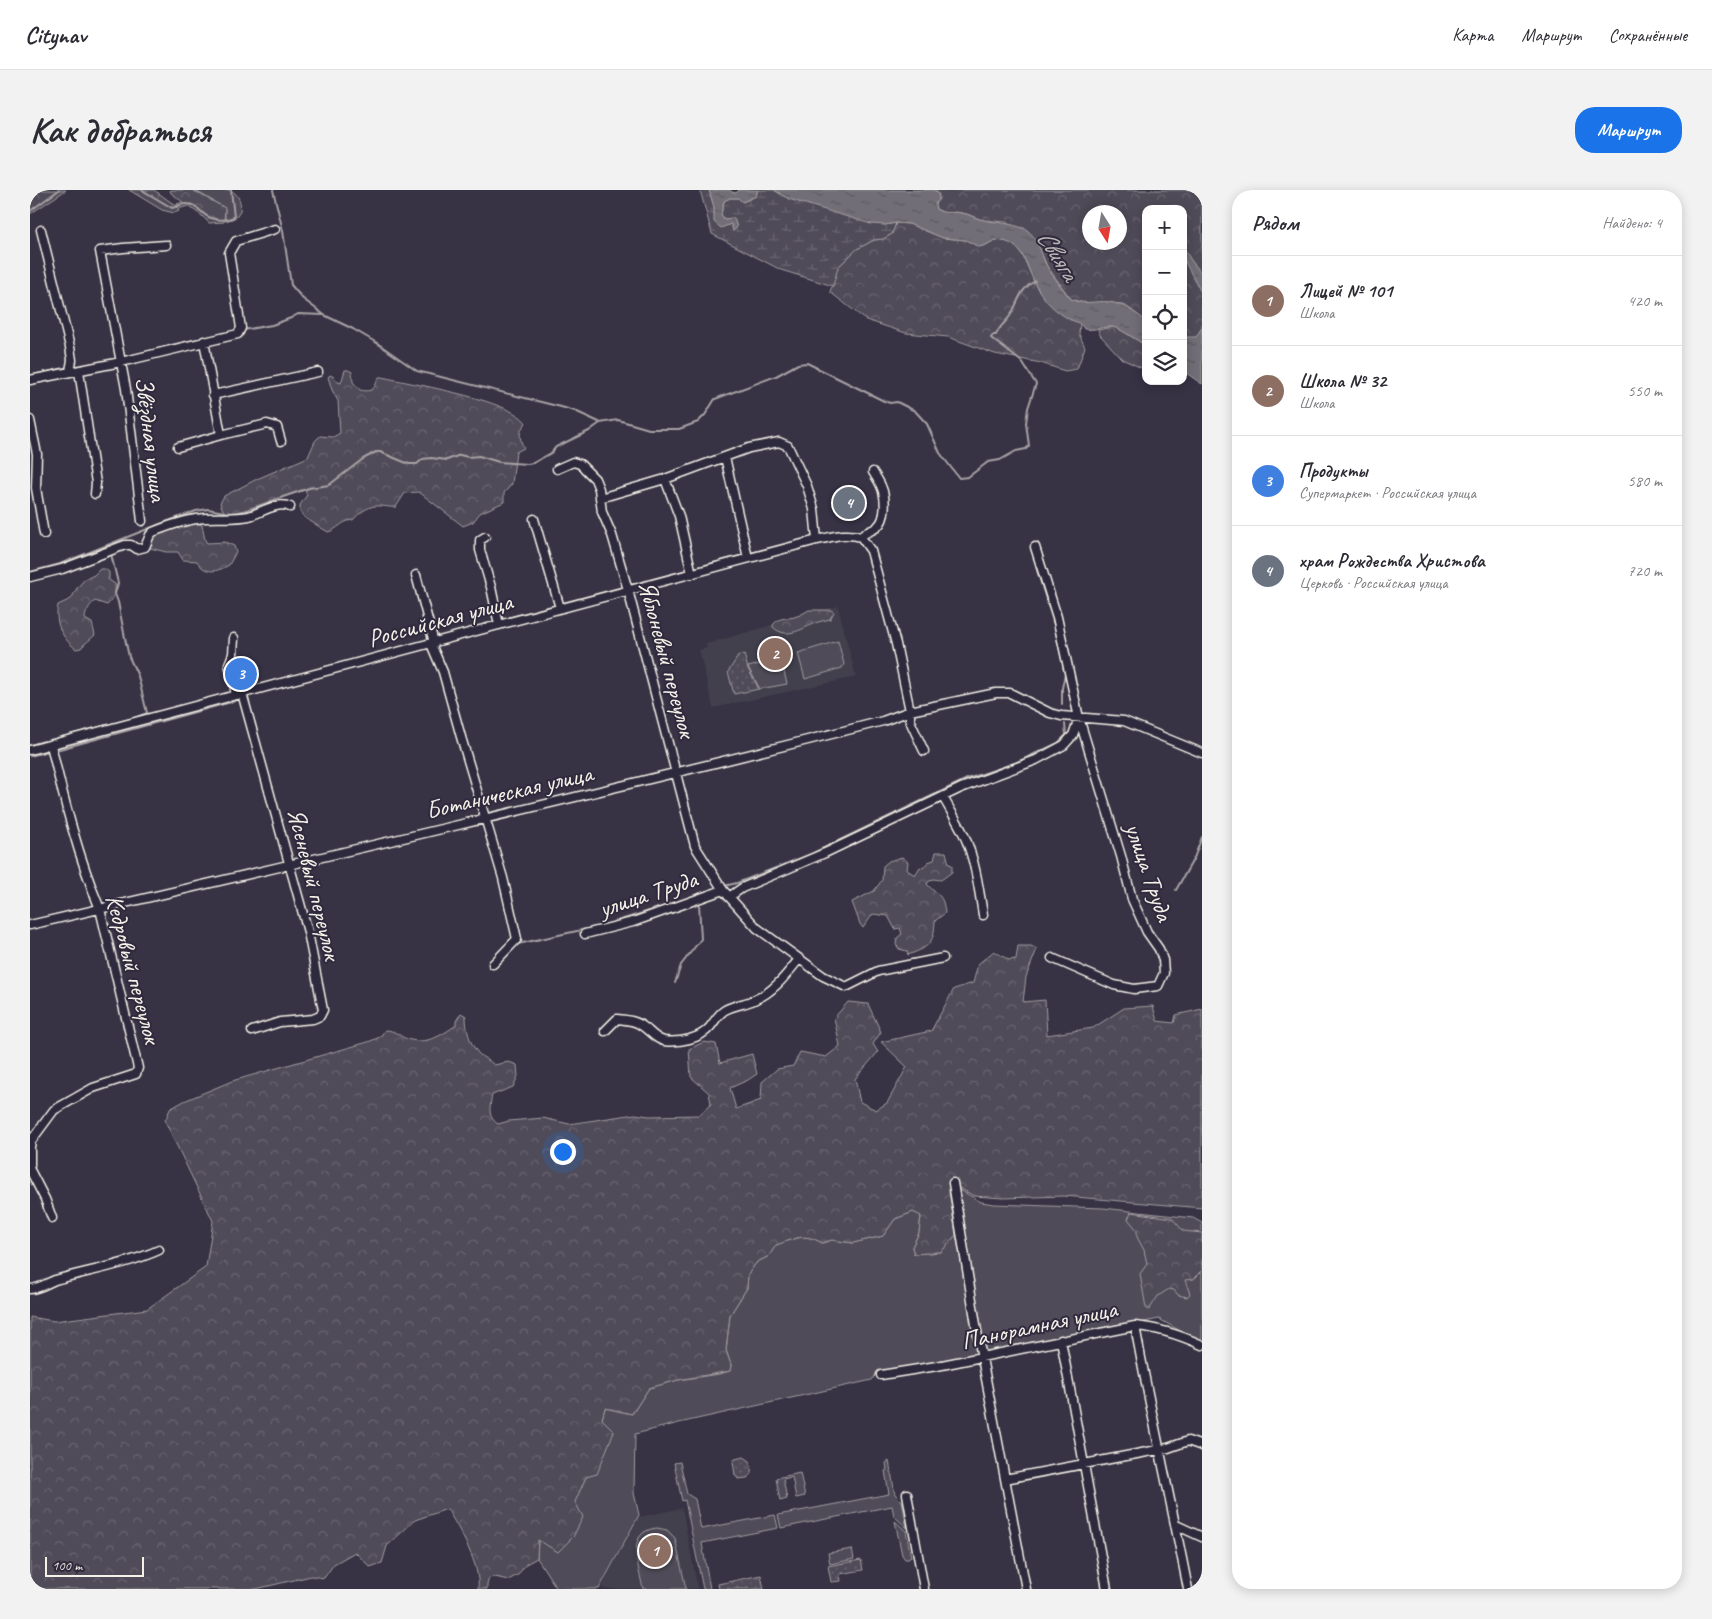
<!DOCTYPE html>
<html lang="ru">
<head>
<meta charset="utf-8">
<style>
  body { margin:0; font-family:Caveat,sans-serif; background:#f2f2f3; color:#2b2b33 }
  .controls { position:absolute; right:15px; top:15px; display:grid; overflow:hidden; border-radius:10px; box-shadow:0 2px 12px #0003 }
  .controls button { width:45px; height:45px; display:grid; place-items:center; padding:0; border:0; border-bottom:1px solid #e1e1e2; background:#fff; color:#2b2b33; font:25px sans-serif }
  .compass { position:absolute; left:1052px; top:15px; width:45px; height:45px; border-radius:50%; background:#fff; box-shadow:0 2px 12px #0003; rotate:169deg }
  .scale { position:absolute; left:15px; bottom:12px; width:99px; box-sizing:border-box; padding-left:5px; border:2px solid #f4f1e8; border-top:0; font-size:14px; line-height:18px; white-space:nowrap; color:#f4f1e8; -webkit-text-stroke:4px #2f2a3d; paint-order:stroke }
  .you { position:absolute; left:532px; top:961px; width:18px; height:18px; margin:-12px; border:4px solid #fff; border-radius:50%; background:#1a73e8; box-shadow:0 0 0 8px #1a73e833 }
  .badge { display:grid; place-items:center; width:32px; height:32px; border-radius:50%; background:#1a73e8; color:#fff; font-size:16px; font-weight:700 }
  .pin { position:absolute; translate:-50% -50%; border:2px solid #fff; box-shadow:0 1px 5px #0006 }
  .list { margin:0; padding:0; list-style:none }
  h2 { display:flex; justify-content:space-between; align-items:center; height:65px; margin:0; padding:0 20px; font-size:21px }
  h2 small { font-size:16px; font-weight:400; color:#7c7c81 }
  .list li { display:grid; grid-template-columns:32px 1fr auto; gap:15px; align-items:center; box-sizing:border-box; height:90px; padding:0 20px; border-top:1px solid #e1e1e2 }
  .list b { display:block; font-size:19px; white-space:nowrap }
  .list p { margin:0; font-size:16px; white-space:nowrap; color:#7c7c81 }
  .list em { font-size:16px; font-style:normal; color:#7c7c81 }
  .icon { flex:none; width:28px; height:28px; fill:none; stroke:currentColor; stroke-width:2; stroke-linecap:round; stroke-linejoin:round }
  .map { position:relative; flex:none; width:1172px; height:1399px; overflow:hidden; border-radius:20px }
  header { display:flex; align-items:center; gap:30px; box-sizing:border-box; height:70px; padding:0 25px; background:#fff; border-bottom:1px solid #e1e1e2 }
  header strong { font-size:24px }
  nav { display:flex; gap:28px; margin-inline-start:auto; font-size:18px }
  .intro { display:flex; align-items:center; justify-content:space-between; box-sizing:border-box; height:120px; padding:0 30px }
  h1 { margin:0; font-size:35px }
  .button { padding:12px 22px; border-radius:20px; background:#1a73e8; color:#fff; font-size:18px; font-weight:700 }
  main { display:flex; gap:30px; padding:0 30px }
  aside { flex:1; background:#fff; border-radius:20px; box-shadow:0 2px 12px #0003 }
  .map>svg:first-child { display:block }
  .built { fill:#433f4e }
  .green { fill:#504b59; stroke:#a29ea0 }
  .forest { fill:url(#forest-crowns); stroke:#a29ea0; fill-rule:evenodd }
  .wetland { fill:url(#wetland-marsh); stroke:#a29ea0 }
  .park { fill:url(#park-dots); stroke:#a29ea0 }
  .water { fill:url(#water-ripples); stroke:#a6a2a4 }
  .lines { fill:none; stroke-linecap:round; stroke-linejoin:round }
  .stream { stroke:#a6a2a4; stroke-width:2 }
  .street-casing { stroke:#f4f1e8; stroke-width:11 }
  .street { stroke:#2f2a3d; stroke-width:8 }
  .labels { text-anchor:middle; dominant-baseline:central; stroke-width:4; stroke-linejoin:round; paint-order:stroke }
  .street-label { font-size:25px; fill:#f4f1e8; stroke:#2f2a3d }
  .water-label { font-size:26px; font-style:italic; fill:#bab6b5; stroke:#2f2a3d }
</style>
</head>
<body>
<header>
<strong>Citynav</strong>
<nav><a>Карта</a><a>Маршрут</a><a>Сохранённые</a></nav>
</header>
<div class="intro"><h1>Как добраться</h1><a class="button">Маршрут</a></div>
<main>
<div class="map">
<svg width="1172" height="1399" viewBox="0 0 1172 1399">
  <defs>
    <pattern id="forest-crowns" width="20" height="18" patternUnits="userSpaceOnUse" patternTransform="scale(1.25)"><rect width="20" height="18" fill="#504b59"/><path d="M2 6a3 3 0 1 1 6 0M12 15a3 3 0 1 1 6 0" fill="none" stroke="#6a6571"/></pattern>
    <pattern id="wetland-marsh" width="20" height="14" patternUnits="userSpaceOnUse" patternTransform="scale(1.25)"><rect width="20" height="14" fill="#504b59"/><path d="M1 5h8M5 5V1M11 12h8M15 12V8" fill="none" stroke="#6a6571"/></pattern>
    <pattern id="park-dots" width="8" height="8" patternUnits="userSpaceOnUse" patternTransform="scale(1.25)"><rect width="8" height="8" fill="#504b59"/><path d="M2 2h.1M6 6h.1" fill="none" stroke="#6a6571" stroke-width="1.8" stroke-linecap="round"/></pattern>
    <pattern id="water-ripples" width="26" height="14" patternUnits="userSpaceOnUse" patternTransform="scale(1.25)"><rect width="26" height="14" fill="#726e77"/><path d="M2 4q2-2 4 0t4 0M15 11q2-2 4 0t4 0" fill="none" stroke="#5b595c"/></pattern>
  </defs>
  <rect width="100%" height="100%" fill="#373244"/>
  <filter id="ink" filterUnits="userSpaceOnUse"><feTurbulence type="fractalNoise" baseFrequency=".02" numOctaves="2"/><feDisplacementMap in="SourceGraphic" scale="10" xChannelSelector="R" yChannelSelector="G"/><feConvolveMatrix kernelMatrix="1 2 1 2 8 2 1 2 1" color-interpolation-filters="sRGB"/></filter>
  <g filter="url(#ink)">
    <path class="built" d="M808,416l18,71 -143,31 -14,-58 8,-2 -1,-4z
      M652,1318l16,81h-95l-1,-4 37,-68z"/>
    <path class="green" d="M164,0h36c10,4 14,18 7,26 -3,3 -8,4 -12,5v-13z
      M808,451l6,23 -2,4 -37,11 -7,-26z
      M751,469l6,25 -27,5 -12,-22z
      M923,996l28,16 13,2 109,4 90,10 9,5v120l-43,-24 -176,35z
      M883,1022l8,3 -2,18 -7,14 2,7 27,-2 15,-17 23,120 -42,9 -52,6 -8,3 -5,7 -193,43 -44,11 -1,59 5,22 -40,74h-42l-20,-31 1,-18 36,-38 12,-25 19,-69 27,6 17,-26 29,-8 41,-6 11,-3 1,-6 -5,-15 4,-35 17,-27 1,-14 9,-12 12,-6 7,-11c18,-6 28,-13 46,-2l10,-3 21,3 30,-7 12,-17z
      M859,1271l6,33 7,7 5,27 -13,-12 -2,-10 -111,22 -3,-13 111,-21 -4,-23 2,-1 -1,-7z
      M650,1272l7,32 8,5 6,30 74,-14 3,13 -76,15 8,46h-7l-18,-89 -3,1 -8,-38z
      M770,1283l5,23 -9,2 -4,-21 -9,2 4,20 -7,2 -4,-23z
      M865,1331l11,10 5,26h-2v2h-4l-3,-4z
      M627,1338l10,2 8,8 11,51h-43c-4,-22 -19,-58 14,-61z
      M822,1359l2,10 -24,5 -2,-11z"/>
    <path class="forest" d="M2,0h34l-36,24v-23z
      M99,0h25l21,15 2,3v-4l6,-2 -12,-9 -1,-3h22l33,18 -1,14 -15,1 -8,-8 -13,-9 -10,3 1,2 -5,2 -12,-3z
      M904,0h268v148h-19v-129h-37v112l-20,-15 -18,-4 -24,1 -13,-4 -24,-33 -9,-21 -32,-23 -24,-2 -15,-6 -11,-2 -9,2 -11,-5 -1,-5 3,-11zM1060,22h30v30h-30z
      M866,33l13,1 34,14 23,2 13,7 7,-2 9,-5 16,2 10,10 17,38 31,29 11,4 -1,11 6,13 -8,22 -12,2 -24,-8 -46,-9 -47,-17 -42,-4 -40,-13 -36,-28 8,-25 19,-18 17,-9 9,-1 9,-5z
      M1083,137l8,3 25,16v24l-24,-11 -22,-24 -2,-5z
      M315,180h3l4,2 1,10 7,8c15,3 14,-3 19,-13h3c30,7 130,23 144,46 -8,8 -7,15 -2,25l-8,4 -4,32 -8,9v9l-24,11 -7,9 -10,4 -44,-34 -14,1 -9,14c-7,1 -14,-2 -21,-1 -8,1 -17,8 -22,14 -12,1 -14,9 -25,12l-23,-14 -5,-6v-7l7,-10 -2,-5 -67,22 -4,4 -9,-1 -5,-12 4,-7 33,-17 51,-22 7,-16 5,-5 13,1 7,-4 -2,-32 -6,-11 -4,-13 2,-2 4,2 4,5 3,1z
      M167,333l5,2 3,15 2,3 18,-1 9,4 2,6 -7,13c-12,7 -24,10 -32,-4l-14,-1 -5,-8h-12l-16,-4 -4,-7c10,-12 36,-16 51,-18z
      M70,379h5l4,3v8l6,4c1,8 -2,17 -8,21l-12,-4c-5,3 -10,12 -10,18l7,4 3,12c-5,5 -10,8 -14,13l-5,1c-14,-11 -22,-26 -18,-44l13,-6 6,-11 7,-8 10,-5z
      M779,420h22l3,2 -4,7c-4,1 -8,2 -12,3 -14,5 -31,19 -45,5v-2c7,-10 16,-5 24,-9 4,-1 8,-4 12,-6z
      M906,662h10l3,12 3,1v7l-11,8 -8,-1 -2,2h-2l-2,3c11,13 16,9 18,29l-10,8c-1,23 -6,26 -27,34l-1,-4 -8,-2 -3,-5 1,-6 5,-4 -2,-6 -5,1 -7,-13 -15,-2 -10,14 -3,-4 -8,-22 22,-11 8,-11 1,-14 6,-5 13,-4 6,5 -1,8 8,5 5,-8 3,1 5,-6 6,-2z
      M988,756h13l6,3 -11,28 -3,25 22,-2 2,35 46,-7 31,-20 29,-2 4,15 17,2 2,-8 26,-6v199l-138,-12 -61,2 -29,-2 -18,-10 -7,6 7,43 -15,17 -27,2 -2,-7 7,-14 2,-17 -8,-4 -18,7 -12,17 -30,7 -21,-3 -10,3c-18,-11 -28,-4 -46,2l-7,11 -12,6 -9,12 -1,14 -17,27 -4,35 5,15 -1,6 -52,9 -29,8 -17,26 -27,-6 -3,11 12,12 -17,43 -11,3 -11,25 8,15 -10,20 -15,15 -20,-12 -1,18 -11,6 -8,11 -10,5 -13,-3 -6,1 -2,7v4h-9c3,-24 -19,-60 -31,-80l-32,11 -28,26 -5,17 -12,4 -15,-15 -21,12 -10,14 -13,-2 -55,13h-226v-272l24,4 93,-12 59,-42 7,-46 -48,-100 5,-12 14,-8 48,-20 136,-39 12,-5 5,-7c10,0 14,6 22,9 19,6 34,-3 49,-14v-4l5,-8 5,3c0,13 3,26 12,37 4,5 12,7 16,12l15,-3 8,3 1,11 -5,11 -21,8c-2,12 -5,22 6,29l11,-3 34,-3 26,6 66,-10 14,2 50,-1 12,-11 -2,-11 -18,-16 -2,-28 15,-7 12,2 4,19 32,-9 5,20 -9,6 -18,8 6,21 25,-9 1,-18 15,-13 16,-3 7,-14 26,5 14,-11 -6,-28 14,-16 20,2 13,28 -8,12 5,8 -23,27 5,23 16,8 11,-7 20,-36 -26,-25 50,-11 23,-42 19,-6 5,-19 16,-13 15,9 7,-1z
      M1101,1022l41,6 11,13 19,2v38l-8,8 -9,1 5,14 -3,3 -9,-2 -4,-5 -5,-1 -11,7 -9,14 -3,-2 -6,-34 7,-10 -3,-14 -7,-13v-7l-9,-11z"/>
    <path class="wetland" d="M670,0h9l5,17v7l12,11 5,-1 2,-6 -9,1 -3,-5 3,-13 6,-3h9l4,4 13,-6 2,-6h16l15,9 96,26 11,-2 -4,11 -9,5 -9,1 -17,9 -19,18 -5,19 -52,-16 -69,-36z"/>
    <path class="park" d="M714,464l4,15 11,20 -25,5 -6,-22 11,-17z
      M714,1267l6,4 2,13 -5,4 -9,1 -3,-4 -2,-13 2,-3z
      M831,1370l2,10 -23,4 1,7 -10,1 -3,-16z
      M731,1385l3,14h-45l-1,-5z"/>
    <path class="water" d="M679,0h21l2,2 4,1 3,-3h19l-2,6 -14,6 -4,-4h-8l-6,3 -3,13 3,5 10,-1 3,9 -4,4 -2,-7 -10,4 -7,-6v-15z
      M744,0h160l4,3 1,6 -4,5 1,5c9,6 16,2 26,4 7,1 14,6 22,7 14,3 27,3 41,9 12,6 16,24 21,36 3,5 21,31 25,34 12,7 26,1 38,3 15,2 25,10 37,19v25c-5,-4 -27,-18 -33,-19 -9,-1 -19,4 -29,2 -4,-7 -8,-7 -15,-10 -13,-7 -24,-18 -31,-30 -13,-22 -12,-48 -43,-49l-9,5 -7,2 -13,-7 -23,-2 -34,-14 -13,-1 -11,2 -14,-1 -82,-25z
      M1153,57l8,13 11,14v20l-19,-36z
      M1172,137v57l-19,-13v-34h13z"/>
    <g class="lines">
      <path class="stream" d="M112,0l30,18c5,-1 10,-5 15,-4 8,0 12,6 17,10 8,7 22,7 30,3l-3,-27
        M243,0l10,41 8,54 12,14 20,15
        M0,21l29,-21
        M213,140l29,-5 19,-7 7,-4 26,1 29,14 24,14 40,28 144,36 14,4 24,11
        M174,148l27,-6
        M137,156l30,-7
        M94,167l37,-9
        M66,173l20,-4
        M46,177l13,-2
        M3,185l31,-7
        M1006,377l19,61 8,36 2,10 -3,14v16
        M0,382l30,-8 100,-40 36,-13 12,-2 22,4 16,-2 31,-12 32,-11 20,-3 34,-26 13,-7h4l29,12h8l6,-5 8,-1 16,2 13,-5 8,2 11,-1 20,6 28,2 6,-1 18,-10 5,-6 33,-16 11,-8 18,-3 31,9h30l19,-7 7,-7 10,-16 61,-23 22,-12 9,-1 77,38 6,2 7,-1 18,9 12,13 13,29 19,25 9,-1 20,-15 12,-2 16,-9 10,-2 3,-3 -3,-23 2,-15 8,-24 -14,-22 -31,-24 2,-3h3c3,-8 9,-12 14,-19 10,-16 8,-25 25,-35
        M25,549l79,-21 13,-5 -9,-37 -9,-19 -3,-14 -8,-41 -3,-8 3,-11 -7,-29
        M0,555l14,-4
        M26,560l179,-49
        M0,566l19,-5
        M694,696l13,-3 74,-29 156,-75 48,-16 43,-20 8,-8 -1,-11
        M1146,700l18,-32 8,-21
        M673,703l14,-5
        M482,759l6,-5 86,-19 81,-25
        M645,793l6,-18 20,-26 -2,-36"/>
      <g class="street-casing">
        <path id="street" d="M11,40l29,117 2,13 -2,11
          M174,151l17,94 46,-11 10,3 4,14
          M49,181l17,112 -1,11
          M0,190l91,-18 117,-28 3,-6 -12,-75 7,-12 39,-12
          M183,205l105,-23
          M0,230l7,34 -1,34 8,46
          M148,257l43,-12
          M695,267l23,101
          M527,279l16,-7 7,2 15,15 4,10 3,23 10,23 16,55 67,256 28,44 34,38 66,48 23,11 32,-16 65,-13
          M635,289l14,37 13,58
          M570,308l65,-19 84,-31 30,-6 9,4 19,40 7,23 3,31
          M504,329l26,89
          M112,331l-16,-132 -26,-138 23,-3 43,-3
          M455,347l-5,3v10l11,37 8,38
          M831,347l10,14 25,93 14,67v10l14,30
          M831,347c4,-6 10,-5 16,-10 10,-8 9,-30 4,-41 -2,-5 -5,-9 -8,-14
          M1005,357l22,70 22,101 42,138 11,43 15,33 12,17 4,11 1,13 -6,13 -24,3 -20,-4 -62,-27
          M386,385l18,68
          M0,387l32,-8 63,-24h6l6,4 8,-2 5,-12 3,-3c17,-7 34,-13 53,-14 14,-1 28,1 43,-2 12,-3 28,-15 41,-9
          M204,448l-1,16 -4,10 7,30
          M401,454l12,28 18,65 42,141 14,61 -24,25
          M212,503l66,239 15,78 -3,6 -7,3 -33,3 -28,9
          M0,560l787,-210c15,-3 29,-8 44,-3
          M913,607c7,13 15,25 21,38 11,24 15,54 19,80
          M699,707l13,-9 83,-35 136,-65 75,-28 28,-15 9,-10 6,-17
          M0,735c285,-66 570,-132 853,-204l27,-10 86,-18h14l40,20 11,3 63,5 78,32
          M555,744l48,-12 90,-32
          M575,841l12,-12c7,1 16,1 22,5 9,4 15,15 25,17 15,2 36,-2 46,-14 5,-6 8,-13 15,-17 9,-5 20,-6 29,-10 19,-7 33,-26 45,-41
          M0,957l1,-6 23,-31 39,-22 43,-14 2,-6 -38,-159c-22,-53 -36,-109 -49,-164
          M0,961v14
          M0,980l15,29 7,19
          M923,993l25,154 48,252
          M0,1099c9,0 17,-6 25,-9 36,-10 70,-15 104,-30
          M1105,1136c16,88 36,175 53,263
          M1031,1150l46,249
          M851,1185l56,-9 198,-40c24,2 45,9 67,19
          M975,1289l163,-31 20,-7 14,5
          M877,1304l17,95
          M1146,1335l26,12"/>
      </g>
      <use href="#street" class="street"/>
    </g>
  </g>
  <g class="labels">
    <g class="street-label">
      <text transform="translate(121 249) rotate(83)">Звёздная улица</text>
      <text transform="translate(410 430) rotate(-15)">Российская улица</text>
      <text transform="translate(637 469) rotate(75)">Яблоневый переулок</text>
      <text transform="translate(479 602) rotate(-13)">Ботаническая улица</text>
      <text transform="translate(1119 682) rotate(71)">улица Труда</text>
      <text transform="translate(284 694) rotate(76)">Ясеневый переулок</text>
      <text transform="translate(618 704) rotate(-18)">улица Труда</text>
      <text transform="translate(103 779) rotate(75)">Кедровый переулок</text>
      <text transform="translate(1009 1135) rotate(-12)">Панорамная улица</text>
    </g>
    <g class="water-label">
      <text transform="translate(1028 65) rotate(58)">Свияга</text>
    </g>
  </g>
</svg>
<div class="controls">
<button>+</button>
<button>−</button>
<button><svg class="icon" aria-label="locate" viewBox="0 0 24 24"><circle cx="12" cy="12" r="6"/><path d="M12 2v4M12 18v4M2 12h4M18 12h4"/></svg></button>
<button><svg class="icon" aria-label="layers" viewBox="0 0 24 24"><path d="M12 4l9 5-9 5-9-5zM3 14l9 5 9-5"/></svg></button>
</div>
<svg class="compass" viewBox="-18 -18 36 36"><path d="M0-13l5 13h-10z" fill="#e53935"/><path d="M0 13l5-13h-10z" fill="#7c7c81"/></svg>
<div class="scale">100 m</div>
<div class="you"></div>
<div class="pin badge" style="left:625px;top:1361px;background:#8d6e63">1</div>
<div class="pin badge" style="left:745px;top:464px;background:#8d6e63">2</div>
<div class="pin badge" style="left:211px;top:484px;background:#3f7fe0">3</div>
<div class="pin badge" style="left:819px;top:313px;background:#6b7280">4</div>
</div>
<aside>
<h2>Рядом<small>Найдено: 4</small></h2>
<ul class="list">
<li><span class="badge" style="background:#8d6e63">1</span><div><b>Лицей № 101</b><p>Школа</p></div><em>420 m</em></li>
<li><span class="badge" style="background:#8d6e63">2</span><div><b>Школа № 32</b><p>Школа</p></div><em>550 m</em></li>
<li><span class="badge" style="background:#3f7fe0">3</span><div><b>Продукты</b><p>Супермаркет · Российская улица</p></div><em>580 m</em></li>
<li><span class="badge" style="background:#6b7280">4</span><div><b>храм Рождества Христова</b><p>Церковь · Российская улица</p></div><em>720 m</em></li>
</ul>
</aside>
</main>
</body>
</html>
